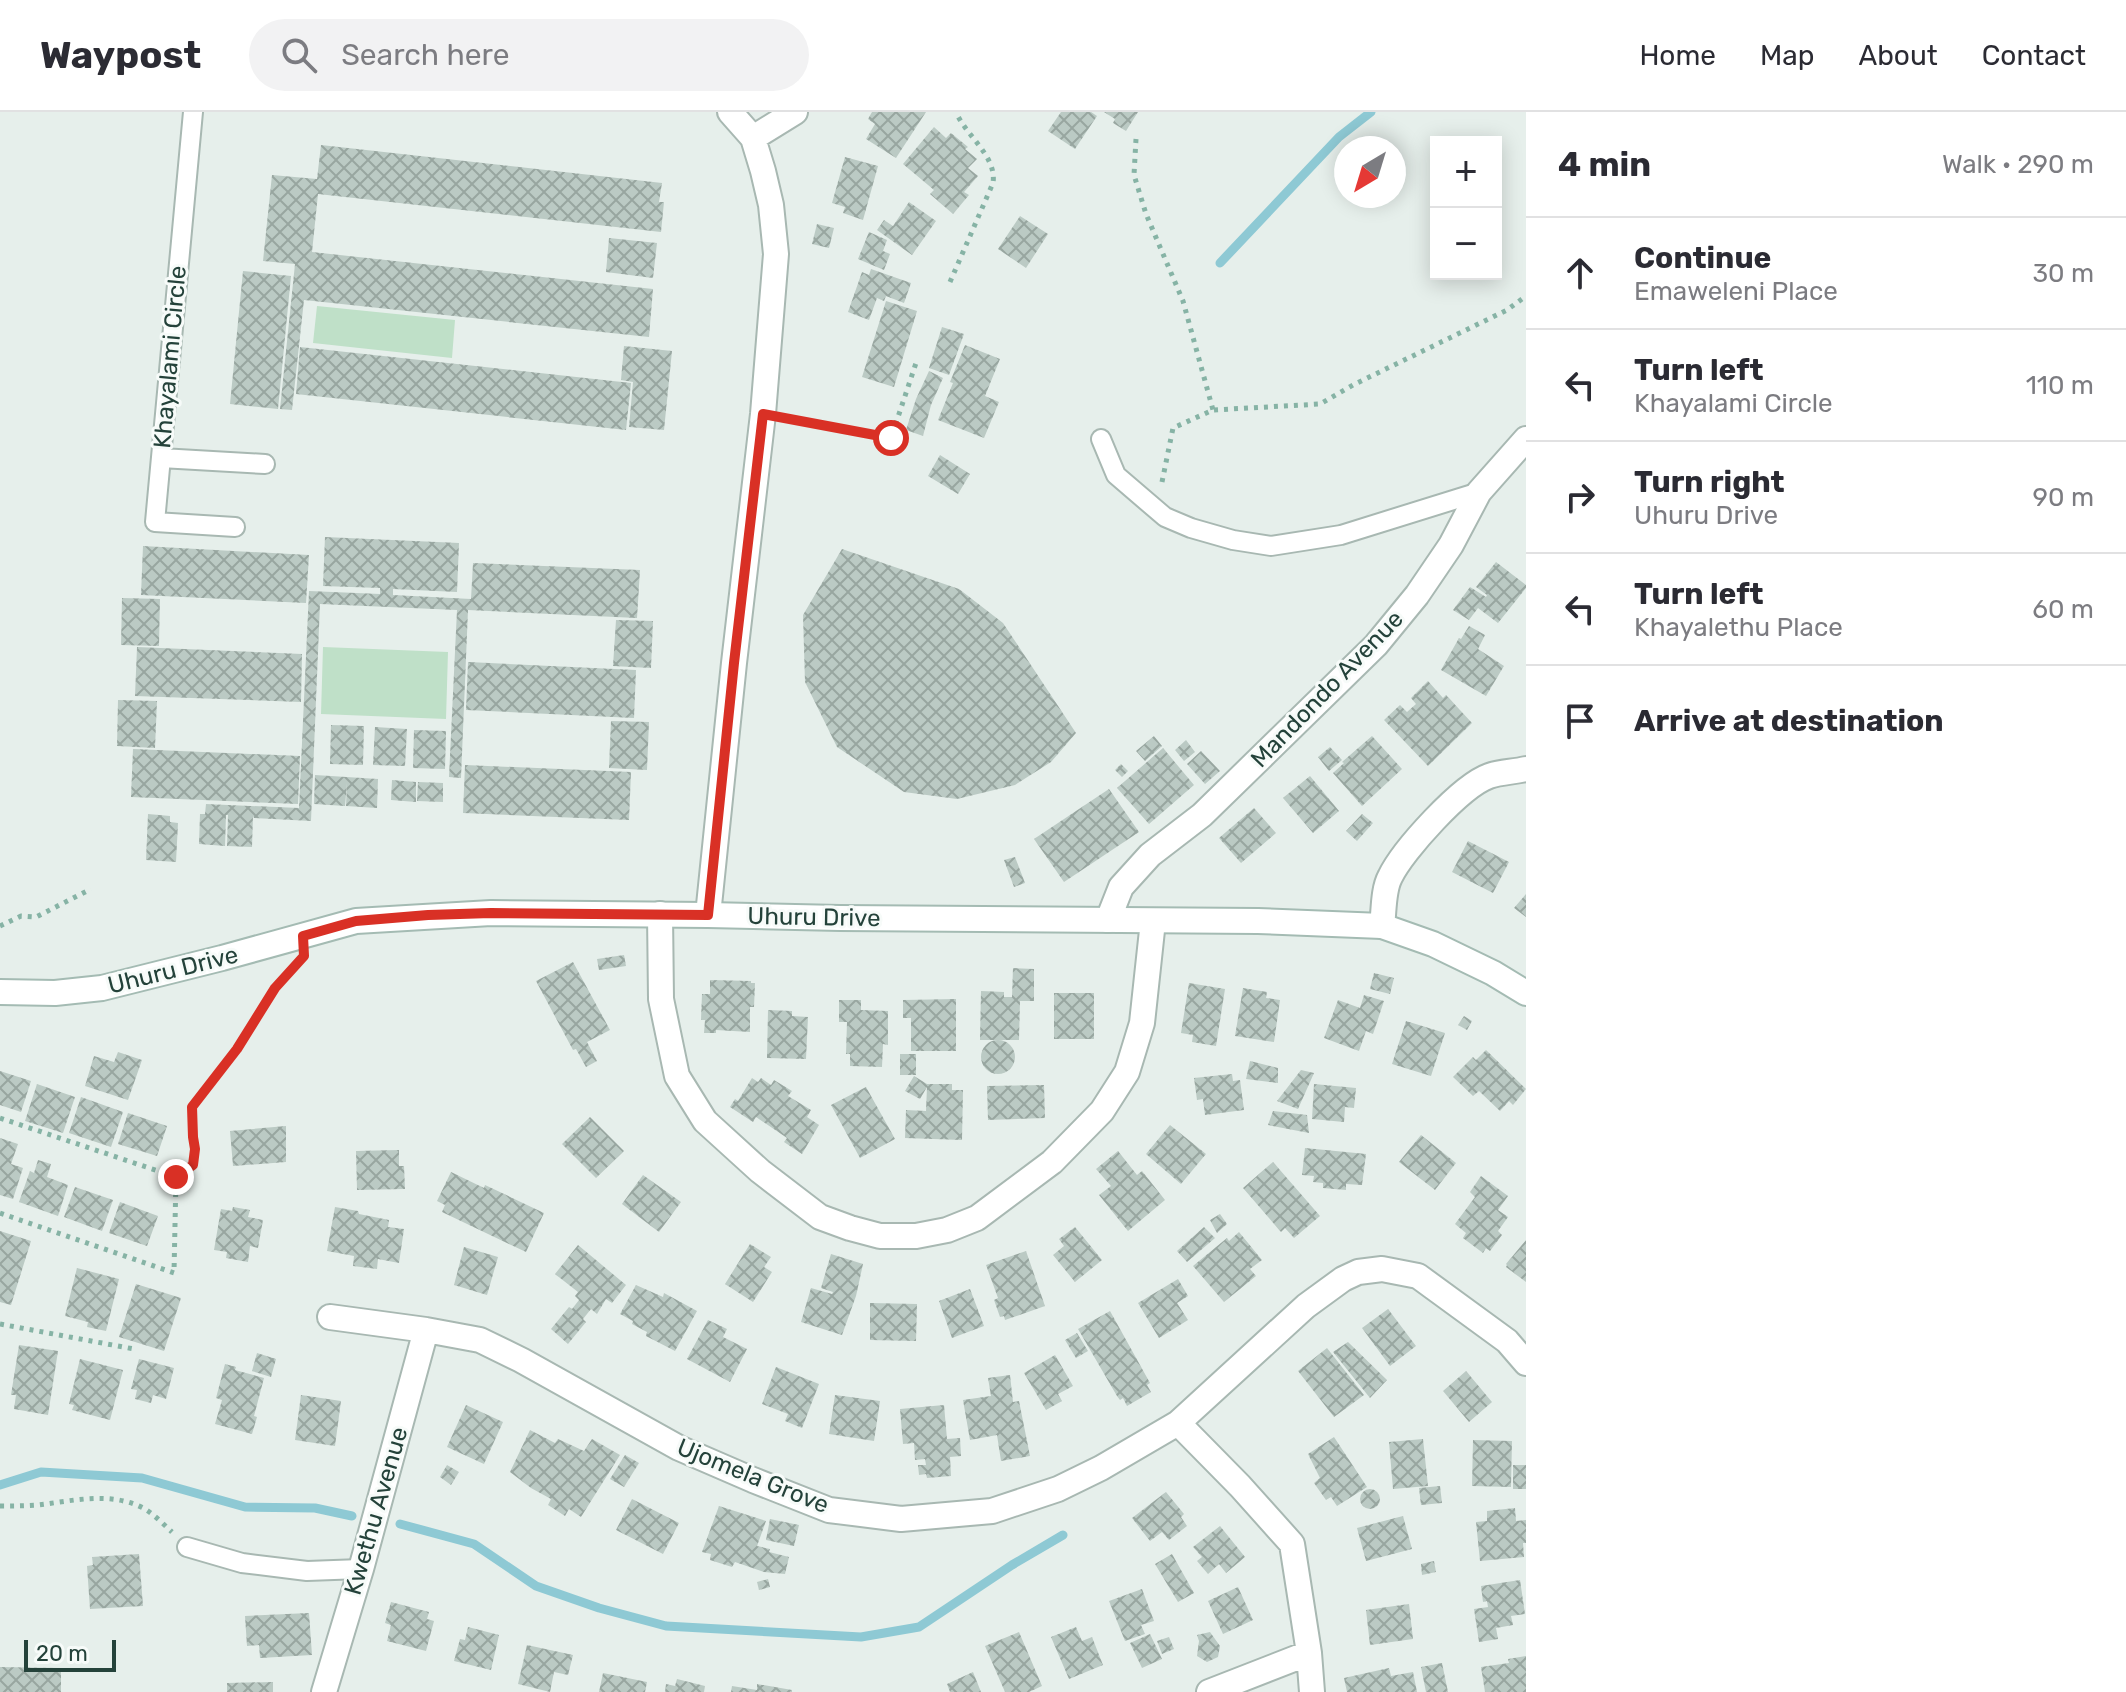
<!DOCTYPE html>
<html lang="en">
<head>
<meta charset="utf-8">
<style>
  body { margin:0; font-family:Rubik,sans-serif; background:#f2f2f3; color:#2b2b33 }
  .controls { position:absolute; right:24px; top:24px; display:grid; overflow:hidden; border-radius:0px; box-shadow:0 4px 20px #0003 }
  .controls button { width:72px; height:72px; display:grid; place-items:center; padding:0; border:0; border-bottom:2px solid #e1e1e2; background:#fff; color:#2b2b33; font:40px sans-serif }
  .compass { position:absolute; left:1334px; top:24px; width:72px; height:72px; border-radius:50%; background:#fff; box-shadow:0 4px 20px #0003; rotate:218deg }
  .scale { position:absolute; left:24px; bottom:20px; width:92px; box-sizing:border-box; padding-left:8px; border:4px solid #24423a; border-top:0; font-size:22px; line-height:28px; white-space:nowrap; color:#24423a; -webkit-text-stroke:6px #f7fbf9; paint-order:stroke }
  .stop { position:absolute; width:24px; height:24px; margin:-18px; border:6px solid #d93025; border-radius:50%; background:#fff }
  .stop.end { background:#d93025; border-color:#fff; box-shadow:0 2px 8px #0008 }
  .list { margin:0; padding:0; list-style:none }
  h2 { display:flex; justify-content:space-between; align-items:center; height:104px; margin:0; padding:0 32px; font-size:34px }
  h2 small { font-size:26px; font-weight:400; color:#7c7c81 }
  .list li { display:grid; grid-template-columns:52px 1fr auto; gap:24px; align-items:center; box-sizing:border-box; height:112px; padding:0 32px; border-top:2px solid #e1e1e2 }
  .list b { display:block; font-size:30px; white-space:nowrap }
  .list p { margin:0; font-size:26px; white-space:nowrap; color:#7c7c81 }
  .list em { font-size:26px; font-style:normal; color:#7c7c81 }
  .icon { flex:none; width:44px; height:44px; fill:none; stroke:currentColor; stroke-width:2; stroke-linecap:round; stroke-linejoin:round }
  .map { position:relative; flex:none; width:1526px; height:1580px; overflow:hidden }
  header { display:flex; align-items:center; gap:48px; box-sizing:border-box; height:112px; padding:0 40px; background:#fff; border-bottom:2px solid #e1e1e2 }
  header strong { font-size:38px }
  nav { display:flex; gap:44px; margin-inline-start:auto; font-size:28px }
  .search { width:560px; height:72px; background:#f2f2f3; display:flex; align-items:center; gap:20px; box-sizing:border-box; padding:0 28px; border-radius:44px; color:#7c7c81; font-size:30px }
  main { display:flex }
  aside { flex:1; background:#fff }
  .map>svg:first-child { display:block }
  .park { fill:#bfe0c8 }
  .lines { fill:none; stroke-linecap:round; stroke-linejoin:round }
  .stream { stroke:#8ec9d4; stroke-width:9 }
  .building { fill:url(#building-cross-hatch) }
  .lane-casing { stroke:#a8b8b2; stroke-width:22 }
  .street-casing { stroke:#a8b8b2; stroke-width:28 }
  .secondary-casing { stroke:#a4bbb3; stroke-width:28 }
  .path { stroke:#86b3a5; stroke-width:5; stroke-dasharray:4 6; stroke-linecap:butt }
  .lane { stroke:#fff; stroke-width:18 }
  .street { stroke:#fff; stroke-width:24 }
  .secondary { stroke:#fff; stroke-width:24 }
  .route { stroke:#d93025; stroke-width:10 }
  .labels { text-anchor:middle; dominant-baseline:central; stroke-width:6; stroke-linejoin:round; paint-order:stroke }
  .street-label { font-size:24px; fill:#24423a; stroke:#f7fbf9 }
</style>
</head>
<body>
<header>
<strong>Waypost</strong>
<div class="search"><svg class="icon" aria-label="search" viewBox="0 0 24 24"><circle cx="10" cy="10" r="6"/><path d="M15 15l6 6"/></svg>Search here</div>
<nav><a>Home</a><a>Map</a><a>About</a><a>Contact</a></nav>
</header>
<main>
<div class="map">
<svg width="1526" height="1580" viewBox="0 0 1526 1580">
  <defs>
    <pattern id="building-cross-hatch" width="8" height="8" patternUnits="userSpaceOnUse" patternTransform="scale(2)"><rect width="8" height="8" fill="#bbcac4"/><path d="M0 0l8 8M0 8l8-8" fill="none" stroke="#98a6a0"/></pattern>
  </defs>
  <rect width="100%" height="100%" fill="#e6efeb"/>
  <path class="park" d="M317,194l138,14 -3,38 -139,-15z
    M323,535l125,5 -2,67 -125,-5z"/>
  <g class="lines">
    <path class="stream" d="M1220,151l119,-126 32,-25
      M0,1373l41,-13 101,6 103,29 70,1 37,8
      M400,1412l74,20 62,42 63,22 67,18 195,11 58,-10 93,-62 51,-30"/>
  </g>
  <path class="building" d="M872,0h54l-30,46 -30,-19 9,-15 -7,-5z
    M1061,0h30l6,4 -22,33 -27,-18z
    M1104,0h34l-12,19 -13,-8 2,-4z
    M934,15l12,11 5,-5 17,14 -3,2 12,10 -9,9 10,8 -14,16 5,3 -16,19 -23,-20 4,-4 -31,-26z
    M321,33l341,38 -3,19h5l-3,30 -343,-38 -6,58 341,37 -4,48 -345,-37 -12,110 -12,-1 15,-145 -32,-3 9,-86 45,4z
    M845,45l33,9 -15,54 -20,-7 2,-6 -13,-4z
    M909,90l27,19 -24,34 -35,-25 7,-10 9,6z
    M1020,104l28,18 -22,34 -28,-19z
    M817,112l17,4 -5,20 -17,-4z
    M869,120l18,8 -4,11 7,3 -6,16 -26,-11z
    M609,126l48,5 -4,35 -47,-6z
    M871,157l40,14 -7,20 -18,-7 -2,5 -7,-3 -8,22 -21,-8 14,-40 7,3z
    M243,159l48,5 -13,133 -48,-5z
    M886,189l31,10 -23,76 -32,-10z
    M942,215l22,7 -15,41 -20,-7z
    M965,233l35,14 -15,37 14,6 -15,36 -46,-18 15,-37 -3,-1z
    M624,234l48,5 -8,79 -35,-3 4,-45 -12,-2z
    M300,235l331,36 -5,47 -330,-36z
    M929,259l14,7 -12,27 -8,31 -17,-6 10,-31z
    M940,343l30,19 -12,20 -30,-18z
    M325,425l134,6 -2,49 -64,-3v6l78,4 2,-36 167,7 -3,48 -169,-8 -7,168 -12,-1 8,-167 -137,-6 -9,217 -57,-3 -1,-2 -1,31 -25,-1 1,-31h-2l-1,31 -26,-2 1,-30h5l1,-10 93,4 10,-217 71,3v-6l-57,-2z
    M143,434l166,9 -3,48 -165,-8z
    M842,437l117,40 44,34 73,110 -25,29 -36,23 -58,14 -53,-7 -67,-45 -32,-65 -2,-67z
    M1496,450l30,23v3l-28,35 -20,-15 -9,12 -16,-10 17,-23 16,10 1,-2 -11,-8z
    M122,486l38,1 -1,47 -38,-1z
    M616,508l37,1 -2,47 -38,-2z
    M1469,514l16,9 -7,14 26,17 -18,30 -45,-26 18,-32 2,1z
    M137,535l165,7 -1,48 -166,-6z
    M468,550l168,8 -2,48 -168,-8z
    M1428,569l15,17 3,-3 26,28 -44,43 -44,-46 16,-15 7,7 9,-8 -5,-6z
    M118,588l39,1 -2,47 -38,-2z
    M611,609l38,1 -2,48 -38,-2z
    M331,613l33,1 -1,39 -33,-1z
    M375,615l32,2 -2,37 -32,-1z
    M414,618l32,1 -1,38 -32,-1z
    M1154,624l8,10 -17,15 -9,-10z
    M1372,624l30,33 -40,37 -29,-33 11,-10 -2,-1z
    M1186,628l9,12 -11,9 -9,-11z
    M1330,635l12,13 -13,11 -11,-14z
    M1163,636l31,37 -45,39 -32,-36z
    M133,637l167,7 -2,48 -167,-7z
    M1201,639l19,20 -15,13 -18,-20z
    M1121,652l7,7 -6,6 -7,-7z
    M465,653l166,7 -2,48 -166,-7z
    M315,663l63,4 -1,29 -31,-2 1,-23 -2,23 -31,-2z
    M1310,664l29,35 -26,22 -30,-35z
    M392,668l24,2v20l-25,-2z
    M418,670l25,1v19l-26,-1z
    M1109,677l30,43 -75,50 -30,-43z
    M1254,696l22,25 -35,30 -22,-25z
    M148,702l22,2v6l8,1 -2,39 -30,-2z
    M1362,702l11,9 -16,18 -11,-10z
    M1468,729l41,21 -16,31 -41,-21z
    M1015,745l10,26 -11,4 -10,-27z
    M1526,782v23l-12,-9z
    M624,843l2,11 -27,4 -2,-11z
    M573,850l37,68 -23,12 10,19 -11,6 -10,-18 -3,1 -37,-69z
    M1013,856l21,1v32h-14l-1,39h-39l1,-49 23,1v5h8z
    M1374,861l20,5 -4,16 -20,-5z
    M710,868l41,1v2h4l-1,24h-4v25l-34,-2v3h-12l1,-13h-4l1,-26h8z
    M1189,871l36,6 -9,57 -24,-4 1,-7 -12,-2z
    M1243,876l24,4 -1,6 14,2 -6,42 -39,-6z
    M1054,881h40v46h-40z
    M1364,883l20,6 -11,33 -7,-3 -7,20 -35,-13 14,-38 22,8z
    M956,887v52h-45v-33h-8v-18z
    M839,888h22v10l27,1v34l-5,-1 -1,23 -32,-1v-12h-4l1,-32h-8z
    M768,898l24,1v5l16,1 -2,42 -39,-1z
    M1464,904l8,5 -5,9 -9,-5z
    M1406,909l39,12 -14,43 -39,-12z
    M981 945a17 17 0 1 1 34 0a17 17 0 1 1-34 0Z
    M1486,938l40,39 -13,16 -4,-4 -9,10 -21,-20 -6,5 -20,-19 20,-20 3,3z
    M118,940l24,8 -14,40 -43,-14 9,-30 20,6z
    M900,942h16v21h-16z
    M1250,949l28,7v15l-32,-4z
    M1301,958l13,3 -16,36 -21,-8z
    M0,959l31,10 -10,31 -21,-7z
    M1232,962l1,7 7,-1 4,30 -39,5 -2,-16 -6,1 -3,-22z
    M914,964l13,8h25v6h11l-1,50 -57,-2 1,-28 20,1 1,-24 -7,12 -15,-8z
    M752,966l6,4 3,-4 10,7 3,-5 18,11 -4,5 23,14 -4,7 12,8 -17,29 -18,-12 3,-4 -31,-21 -3,5 -23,-15 5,-8 3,2z
    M37,972l38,13 -12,36 -38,-12z
    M1314,972l42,4 -2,20 -9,-1 -1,15 -32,-3z
    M1044,973l1,33 -57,2 -1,-34z
    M866,975l29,52 -35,19 -29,-53z
    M81,985l42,15 -12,35 -42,-14z
    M1273,999l34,4 2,18 -41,-8z
    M128,1001l39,13 -10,30 -39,-12z
    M590,1005l34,34 -28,27 -34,-34z
    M1170,1013l36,29 -25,30 -35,-30z
    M286,1014v36l-53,4 -3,-35z
    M1421,1023l35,28 -21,27 -36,-28z
    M0,1026l18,6 -7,20 12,4 -10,31 -13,-4z
    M1305,1036l61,6 -4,31 -16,-1v6l-23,-2v-5l-10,-1 1,-6 -12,-1z
    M399,1038v16h5l1,23 -48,1 -1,-39z
    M1118,1039l19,24 5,-4 23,29 -37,31 -29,-36 12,-9 -15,-17z
    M38,1048l13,4 -4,13 21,8 -10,31 -39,-14 11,-31 4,2z
    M1273,1050l47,54 -26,22 -9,-10 -4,4 -38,-44z
    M451,1060l33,16 1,-3 59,28 -18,39 -84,-40 3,-7 -8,-4z
    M643,1063l38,27 -22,30 -37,-28z
    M1481,1064l27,20 -10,14 10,7 -10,14 4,4 -12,16 -4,-3 -3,5 -20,-15 3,-5 -11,-9 20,-27 -5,-5z
    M75,1075l38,13 -11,31 -38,-14z
    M120,1090l38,14 -11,30 -38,-13z
    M233,1095l17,3 -2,7 15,3 -5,28 -8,-2 -2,16 -22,-4 1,-6 -13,-2 7,-41 11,2z
    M335,1095l23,4 1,3 30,6 -1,7 16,2 -5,34 -21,-4 -1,10 -24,-3 1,-10 -27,-5z
    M1220,1102l7,10 -10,9 -7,-13z
    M1075,1115l27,33 -27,22 -22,-27 11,-9 -5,-7z
    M1204,1115l11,11 -28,24 -10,-11z
    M0,1119l31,10 -20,64 -11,-3z
    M1239,1120l23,28 -12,9 6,7 -32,26 -31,-36 34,-28 2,3z
    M1526,1128v42l-20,-15 1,-2 -1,-1z
    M750,1132l21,13 -7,10 8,5 -19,30 -28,-18z
    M578,1133l48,40 -14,18 -6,-4 -9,15 -6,-5 -8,10 3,3 -18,22 -17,-15 18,-22 3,2 7,-9 -4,-4 3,-4 -23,-18z
    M464,1135l34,10 -11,38 -33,-10z
    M1026,1139l19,55 -40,14 -1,-4 -4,1 -6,-17 4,-2 -12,-33z
    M831,1142l32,10 -7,32 -14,39 -41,-13 10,-34 21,6 1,-2 -12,-4z
    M77,1156l42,11 -13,52 -19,-4 1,-5 -23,-6z
    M1178,1167l10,17 -11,7 11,17 -29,18 -21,-35z
    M136,1172l45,14 -17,53 -45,-14z
    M636,1173l27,12 1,-4 33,18 -22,40 -29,-15 1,-4 -15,-8 1,-3 -13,-7z
    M970,1177l14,37 -32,12 -13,-37z
    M870,1191l47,1 -1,37 -46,-1z
    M1388,1197l28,37 -26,20 -28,-38z
    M1110,1199l40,72 -3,2 4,7 -24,14 -4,-8 -3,2 -3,-4 -39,-67z
    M708,1208l19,9 -4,8 24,12 -17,33 -43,-23z
    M1077,1221l11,18 -12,7 -11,-18z
    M1348,1230l39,38 -17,18 -37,-46z
    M19,1233l39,6 -10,64 -34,-6 2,-14h-5z
    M1327,1236l37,47 -30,22 -36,-46z
    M257,1241l19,6 -5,18 -19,-6z
    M1055,1243l18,31 -15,8 4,7 -16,9 -22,-37z
    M80,1247l43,11 -13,50 -38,-10 2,-5 -5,-1z
    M139,1247l35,9 -8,31 -13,-4 -2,8 -16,-4 2,-9 -6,-1z
    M225,1252l11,3 -1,3 29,8 -10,38 3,1 -5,17 -37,-10 7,-24 -6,-2z
    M776,1255l43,17 -17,44 -17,-7 3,-7 -26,-10z
    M1466,1259l26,31 -23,20 -26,-31z
    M1010,1263l3,27 6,-1 11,55 -29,5 -4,-26 -27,5 -7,-40 28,-4 -3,-18z
    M301,1283l40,6 -6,45 -40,-6z
    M835,1283l45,6 -6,40 -45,-7z
    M466,1293l37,17 -19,42 -37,-17z
    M944,1293l3,34 13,-1 1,18 -11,1 1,19 -24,2 -1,-4 -7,1 -1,-10h8l-1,-6 -10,1 -1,-17 -11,1 -3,-35z
    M530,1318l25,13 3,-4 26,12 8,-12 28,16 -39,62 -12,-8 -4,7 -17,-11 3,-6 -20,-11 -21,-16z
    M1334,1325l33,50 -30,19 -6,-9 -5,3 -12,-17 6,-5 -12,-24z
    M1423,1327l5,47 -35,3 -4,-47z
    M1473,1328l39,1 -1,46 -39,-1z
    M625,1343l14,8 -15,24 -14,-8z
    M447,1353l12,7 -8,13 -11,-8z
    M1513,1353h13v24h-13z
    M1440,1374l2,17 -21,2 -2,-17z
    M1360 1387a10 10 0 1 1 20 0a10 10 0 1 1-20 0Z
    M1166,1380l18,22 -3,3 6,9 -18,14 -7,-8 -12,9 -18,-23z
    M632,1387l47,24 -16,31 -47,-24z
    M719,1394l47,15 -9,25 13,3 -1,3 20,5 -4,17 -21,-2 -29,-10 -3,5 -22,-7 1,-6 -9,-2z
    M1515,1396l1,13 10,-1v23h-3l1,14 -44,4 -4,-39 11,-1v-10z
    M1403,1404l9,33 -46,12 -9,-33z
    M770,1407l29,6 -5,21 -28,-6z
    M1220,1414l25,31 -19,16 -7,-9 -11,10 -11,-13 5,-4 -9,-10z
    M139,1442l4,52 -53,3 -3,-43 6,-1 -1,-8z
    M1172,1442l22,39 -16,9 -23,-38z
    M1434,1449l2,11 -14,3 -1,-11z
    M768,1467l2,8 -11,3 -2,-8z
    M1520,1468l5,34 -14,2 2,9 -17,3 2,11 -19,3 -5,-33 14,-2 -1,-6 -4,1 -2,-16z
    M1238,1475l15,33 -30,14 -15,-33z
    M1142,1477l12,32 -13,4 4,9 -20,7 -16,-40z
    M391,1490l38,10 -2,7 7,2 -8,30 -39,-10 4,-16 -6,-2z
    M1409,1492l4,35 -43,6 -4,-35z
    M309,1501l3,42 -52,3 -1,-13 -12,1 -2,-30z
    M468,1515l31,8 -8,35 -37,-9 6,-22 5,1z
    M1076,1515l6,14 10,-4 11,28 -34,14 -18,-42z
    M1019,1520l23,54 -13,6h-24l-20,-46z
    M1210,1520l10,14 -2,11 -11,5 -10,-6 2,-15 -2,-6z
    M1150,1522l12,25 -20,9 -12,-25z
    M1169,1525l5,12 -12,5 -5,-13z
    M527,1533l46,10 -5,20 -14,-3 -4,20 -32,-8z
    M1526,1544v36h-41l-4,-25 28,-4 -1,-4z
    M1442,1551l6,29h-22l-5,-25z
    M0,1555l61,1v24h-61z
    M1389,1556l2,8 22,-4 4,20h-70l-3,-14z
    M973,1560l8,20h-31l-3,-8z
    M603,1561l44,9 -2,10h-46z
    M677,1567l28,7 -1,6h-39l1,-8 9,2z
    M273,1570v10h-46v-9z
    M757,1572l35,6v2h-61l1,-6 25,4z"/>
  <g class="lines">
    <g class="lane-casing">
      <path id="lane" d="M193,0l-38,410 80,5
        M1101,327l15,36 49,42 26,11 42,12 38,6 70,-11 138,-43
        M161,346l104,6
        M187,1435l55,16 65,8 54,-2"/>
    </g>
    <g class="street-casing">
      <path id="street" d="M753,26l42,-26
        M660,802l1,85 16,77 28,45 55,50 60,46 30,11 30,8h36l31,-6 30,-12 75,-56 50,-51 25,-39 15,-49 11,-102
        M708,803l26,-252 29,-249 13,-160 -5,-49 -8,-34 -10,-33 -23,-26
        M1108,808l13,-33 29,-32 52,-40 174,-170 41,-50 34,-50 28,-53 47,-53
        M1382,814c2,-15 1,-36 8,-49 13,-27 71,-91 99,-101 11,-4 25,-4 37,-7
        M330,1205l96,13 54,10 41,20 158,88 74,32 76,30 72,9 91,-8 66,-22 43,-21 77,-45 128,-117 37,-27 15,-7 24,-3 36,7 89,65 19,22
        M1178,1311l62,63 52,58 17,109 3,39
        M324,1580l37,-123 65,-239
        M1209,1580l100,-39"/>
    </g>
    <g class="secondary-casing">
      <path id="secondary" d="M0,880l55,1 47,-5 120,-30 134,-37 135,-8 217,2 132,3 418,3 124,5 51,18 60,29 33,20"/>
    </g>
    <path class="path" d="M1136,27l-2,36 12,39 37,87 30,109
      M950,170l43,-99c4,-27 -27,-47 -37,-71
      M787,306l104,20 26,-78
      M1162,370l11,-54 40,-18 107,-6 33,-19 154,-75 19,-14
      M0,814l21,-10 15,1 55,-28
      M0,1006l176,59
      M176,1065l17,-12c2,-18 -4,-36 -1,-55 1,-10 14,-21 21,-30 28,-37 51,-79 82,-114
      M0,1101l174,60 2,-96
      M0,1212l134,25
      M0,1394c13,0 25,0 38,-1 34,-4 72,-14 105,3 11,6 20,16 29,24"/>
    <use href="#lane" class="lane"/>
    <use href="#street" class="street"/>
    <use href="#secondary" class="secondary"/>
  </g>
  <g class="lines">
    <path class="route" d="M176,1065l17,-12 2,-16 -2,-12 -1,-30 45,-58 38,-61 29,-32 -1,-20 53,-15 72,-6 63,-2 217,2 26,-252 29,-249 128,24"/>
  </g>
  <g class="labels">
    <g class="street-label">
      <text transform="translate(170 245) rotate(-85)">Khayalami Circle</text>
      <text transform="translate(1327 577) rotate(-46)">Mandondo Avenue</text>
      <text transform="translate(814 805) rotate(1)">Uhuru Drive</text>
      <text transform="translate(173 858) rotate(-14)">Uhuru Drive</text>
      <text transform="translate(753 1364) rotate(22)">Ujomela Grove</text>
      <text transform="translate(376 1399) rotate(-74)">Kwethu Avenue</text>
    </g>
  </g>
</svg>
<div class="controls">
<button>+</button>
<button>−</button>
</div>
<svg class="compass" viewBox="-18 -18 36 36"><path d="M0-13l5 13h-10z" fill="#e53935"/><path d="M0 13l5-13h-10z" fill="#7c7c81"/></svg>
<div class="scale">20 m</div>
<div class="stop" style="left:891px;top:326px"></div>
<div class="stop end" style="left:176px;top:1065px"></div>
</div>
<aside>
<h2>4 min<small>Walk · 290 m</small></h2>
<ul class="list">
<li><svg class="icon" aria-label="ahead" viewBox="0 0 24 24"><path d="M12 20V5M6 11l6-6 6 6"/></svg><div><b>Continue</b><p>Emaweleni Place</p></div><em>30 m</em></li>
<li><svg class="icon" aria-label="left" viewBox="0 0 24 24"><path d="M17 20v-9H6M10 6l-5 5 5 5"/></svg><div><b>Turn left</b><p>Khayalami Circle</p></div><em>110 m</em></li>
<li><svg class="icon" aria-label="right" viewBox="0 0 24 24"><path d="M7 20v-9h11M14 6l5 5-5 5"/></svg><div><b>Turn right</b><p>Uhuru Drive</p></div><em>90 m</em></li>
<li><svg class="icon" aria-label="left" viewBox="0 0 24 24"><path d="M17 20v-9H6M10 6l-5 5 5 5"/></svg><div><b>Turn left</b><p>Khayalethu Place</p></div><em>60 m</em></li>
<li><svg class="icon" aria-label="arrive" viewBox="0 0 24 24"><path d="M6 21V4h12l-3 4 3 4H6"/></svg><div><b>Arrive at destination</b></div></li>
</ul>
</aside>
</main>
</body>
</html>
